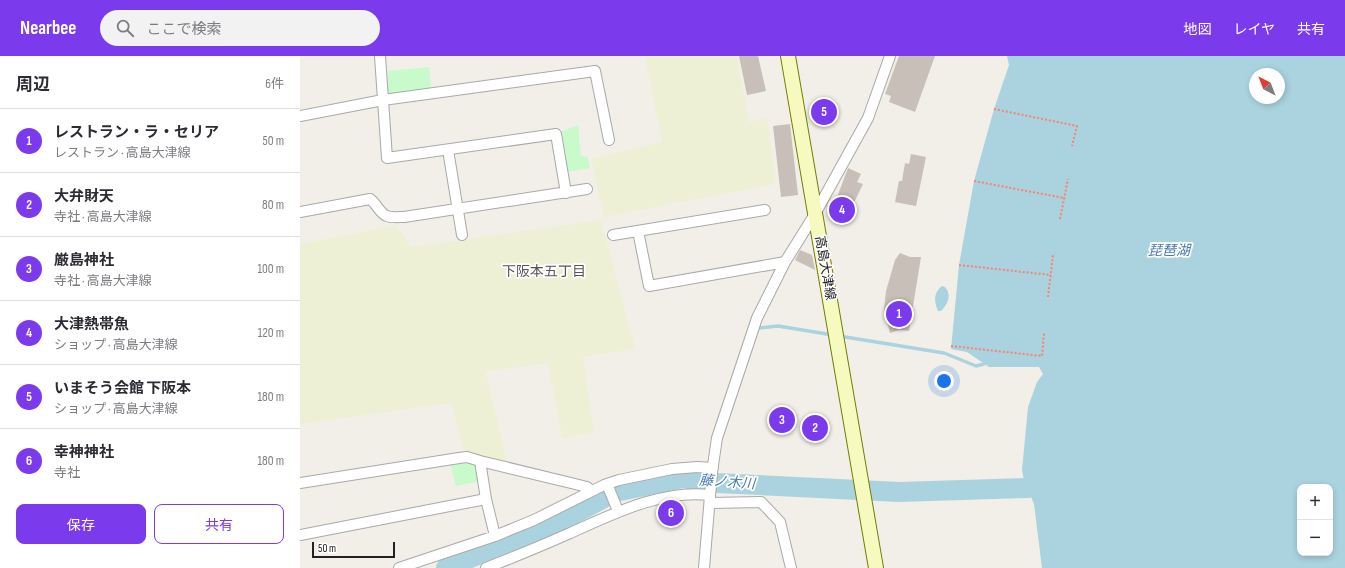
<!DOCTYPE html>
<html lang="ja">
<head>
<meta charset="utf-8">
<style>
  body { margin:0; font-family:"Sofia Sans Condensed","Noto Sans JP",sans-serif; background:#f2f2f3; color:#2b2b33 }
  .controls { position:absolute; right:12px; bottom:12px; display:grid; overflow:hidden; border-radius:8px; box-shadow:0 2px 6px #0003 }
  .controls button { width:36px; height:36px; display:grid; place-items:center; padding:0; border:0; border-bottom:1px solid #e1e1e2; background:#fff; color:#2b2b33; font:20px sans-serif }
  .compass { position:absolute; left:949px; top:12px; width:36px; height:36px; border-radius:50%; background:#fff; box-shadow:0 2px 6px #0003; rotate:318deg }
  .scale { position:absolute; left:12px; bottom:10px; width:83px; box-sizing:border-box; padding-left:4px; border:2px solid #222; border-top:0; font-size:11px; line-height:14px; white-space:nowrap; color:#222; -webkit-text-stroke:3px #fff; paint-order:stroke }
  .you { position:absolute; left:644px; top:325px; width:14px; height:14px; margin:-10px; border:3px solid #fff; border-radius:50%; background:#1a73e8; box-shadow:0 0 0 6px #1a73e833 }
  .badge { display:grid; place-items:center; width:26px; height:26px; border-radius:50%; background:#7c3aed; color:#fff; font-size:13px; font-weight:700 }
  .pin { position:absolute; translate:-50% -50%; border:2px solid #fff; box-shadow:0 1px 4px #0006 }
  .list { margin:0; padding:0; list-style:none }
  h2 { display:flex; justify-content:space-between; align-items:center; height:52px; margin:0; padding:0 16px; font-size:17px }
  h2 small { font-size:13px; font-weight:400; color:#7c7c81 }
  .list li { display:grid; grid-template-columns:26px 1fr auto; gap:12px; align-items:center; box-sizing:border-box; height:64px; padding:0 16px; border-top:1px solid #e1e1e2 }
  .list b { display:block; font-size:15px; white-space:nowrap }
  .list p { margin:0; font-size:13px; white-space:nowrap; color:#7c7c81 }
  .list em { font-size:13px; font-style:normal; color:#7c7c81 }
  .actions { display:flex; gap:8px; padding:12px 16px }
  .actions a { flex:1; padding:9px 0; border:1px solid #7c3aed; border-radius:8px; text-align:center; font-size:14px; color:#7c3aed }
  .actions .main { background:#7c3aed; color:#fff }
  .icon { flex:none; width:22px; height:22px; fill:none; stroke:currentColor; stroke-width:2; stroke-linecap:round; stroke-linejoin:round }
  .map { position:relative; flex:none; width:1045px; height:512px; overflow:hidden }
  header { display:flex; align-items:center; gap:24px; box-sizing:border-box; height:56px; padding:0 20px; background:#7c3aed; color:#fff }
  header strong { font-size:19px }
  nav { display:flex; gap:22px; margin-inline-start:auto; font-size:14px }
  .search { width:280px; height:36px; background:#f2f2f3; display:flex; align-items:center; gap:10px; box-sizing:border-box; padding:0 14px; border-radius:22px; color:#7c7c81; font-size:15px }
  main { display:flex }
  aside { flex:1; background:#fff }
  .map>svg:first-child { display:block }
  .farmland { fill:#eef0d5 }
  .park { fill:#c8facc }
  .water { fill:#aad3df; fill-rule:evenodd }
  .lines { fill:none; stroke-linecap:round; stroke-linejoin:round }
  .stream { stroke:#aad3df; stroke-width:3.5 }
  .river { stroke:#aad3df; stroke-width:20 }
  .building { fill:#c7bfb8 }
  .minor-casing { stroke:#a9a9a9; stroke-width:12 }
  .secondary-casing { stroke:#707d05; stroke-width:16 }
  .path { stroke:#fa8072; stroke-width:2; stroke-dasharray:2 2; stroke-linecap:butt }
  .minor { stroke:#fff; stroke-width:10 }
  .secondary { stroke:#f7fabf; stroke-width:14 }
  .labels { text-anchor:middle; dominant-baseline:central; stroke-width:3.5; stroke-linejoin:round; paint-order:stroke }
  .street-label { font-size:13px; fill:#222; stroke:#fff }
  .water-label { font-size:14px; font-style:italic; fill:#4a7aab; stroke:#fff }
  .neighbourhood-label { font-size:14px; fill:#555; stroke:#fff }
</style>
</head>
<body>
<header>
<strong>Nearbee</strong>
<div class="search"><svg class="icon" aria-label="search" viewBox="0 0 24 24"><circle cx="10" cy="10" r="6"/><path d="M15 15l6 6"/></svg>ここで検索</div>
<nav><a>地図</a><a>レイヤ</a><a>共有</a></nav>
</header>
<main>
<aside>
<h2>周辺<small>6件</small></h2>
<ul class="list">
<li><span class="badge">1</span><div><b>レストラン・ラ・セリア</b><p>レストラン · 高島大津線</p></div><em>50 m</em></li>
<li><span class="badge">2</span><div><b>大弁財天</b><p>寺社 · 高島大津線</p></div><em>80 m</em></li>
<li><span class="badge">3</span><div><b>厳島神社</b><p>寺社 · 高島大津線</p></div><em>100 m</em></li>
<li><span class="badge">4</span><div><b>大津熱帯魚</b><p>ショップ · 高島大津線</p></div><em>120 m</em></li>
<li><span class="badge">5</span><div><b>いまそう会館 下阪本</b><p>ショップ · 高島大津線</p></div><em>180 m</em></li>
<li><span class="badge">6</span><div><b>幸神神社</b><p>寺社</p></div><em>180 m</em></li>
</ul>
<div class="actions"><a class="main">保存</a><a>共有</a></div>
</aside>
<div class="map">
<svg width="1045" height="512" viewBox="0 0 1045 512">
  <rect width="100%" height="100%" fill="#f2efe9"/>
  <path class="farmland" d="M345,0h92l12,66 18,-4 9,66 -172,33 -13,-59 71,-16z
    M301,164l34,129 -52,8 11,75 -32,7 -14,-76 -62,9 21,91 -43,-11 -13,-49 -151,21v-180l96,-19 15,22z"/>
  <path class="park" d="M129,11l2,21 -43,7v-24z
    M278,69l3,31 7,1 2,11 -23,4 -7,-40z
    M166,406l12,2 2,17 -24,5 -6,-22z"/>
  <path class="water" d="M707,0h338v512h-303l-8,-64 -10,-23 -2,-11 6,-63 9,-25 6,-8 -4,-7h-50l-22,-15 -16,-3 8,-84 15,-84 20,-72 15,-44zM955,18h24v24h-24zM1000,431h30v66h-30z
    M642,230l3,1c7,8 3,17 -4,24h-3c-4,-9 -5,-18 4,-25z"/>
  <g class="lines">
    <path class="stream" d="M459,272l19,-2 55,9
      M539,280l105,17 32,13 8,-2"/>
    <path class="river" d="M146,512l121,-50 48,-26 68,-14 34,5 182,9 128,-4 25,-9"/>
  </g>
  <path class="building" d="M439,0h19l8,35 -19,4z
    M599,0h36l-20,56 -26,-10 2,-6 -6,-2z
    M490,68l8,71 -17,2 -8,-71z
    M611,98l15,3 -10,49 -21,-4 4,-21h3l3,-18 4,1z
    M548,112l13,6 -4,8 6,2 -16,33 -16,-9 4,-8h1z
    M500,194l12,5 3,15 -20,-10z
    M600,197l10,4h11l-12,74 -10,-1 -9,3 -6,-24 2,-18 9,-31z"/>
  <g class="lines">
    <g class="minor-casing">
      <path id="minor" d="M80,0l7,102 169,-24 10,59
        M0,60l83,-16 212,-29 14,69
        M148,94l14,85
        M0,156l70,-13c7,5 10,15 17,17 5,2 13,1 17,1l183,-28
        M338,175l11,55 136,-24
        M313,179l152,-25
        M0,427l159,-25 8,-1 13,4
        M307,428l11,27
        M186,443l-6,-38 91,22 16,4 4,4
        M410,447l51,-1 19,20 11,46
        M0,479l186,-36 9,37
        M99,512l96,-32 39,-16 70,-35 15,-5 53,-11 25,-2 16,1
        M186,512c28,-11 55,-22 82,-34 43,-19 93,-45 142,-39
        M404,512l8,-96 5,-34 40,-120 28,-56 30,-48 53,-96 22,-62"/>
    </g>
    <g class="secondary-casing">
      <path id="secondary" d="M488,0l88,512"/>
    </g>
    <path class="path" d="M694,53l83,17 -5,20
      M674,125l90,17
      M760,163l8,-40
      M659,209l92,10
      M748,241l5,-42
      M651,290l91,10 2,-23"/>
    <use href="#minor" class="minor"/>
    <use href="#secondary" class="secondary"/>
  </g>
  <g class="labels">
    <g class="street-label">
      <text transform="translate(525 212) rotate(80)">高島大津線</text>
    </g>
    <g class="water-label">
      <text x="869" y="194">琵琶湖</text>
      <text transform="translate(427 426) rotate(4)">藤ノ木川</text>
    </g>
    <g class="neighbourhood-label">
      <text x="244" y="215">下阪本五丁目</text>
    </g>
  </g>
</svg>
<div class="controls">
<button>+</button>
<button>−</button>
</div>
<svg class="compass" viewBox="-18 -18 36 36"><path d="M0-13l5 13h-10z" fill="#e53935"/><path d="M0 13l5-13h-10z" fill="#7c7c81"/></svg>
<div class="scale">50 m</div>
<div class="you"></div>
<div class="pin badge" style="left:599px;top:258px">1</div>
<div class="pin badge" style="left:515px;top:372px">2</div>
<div class="pin badge" style="left:482px;top:364px">3</div>
<div class="pin badge" style="left:542px;top:154px">4</div>
<div class="pin badge" style="left:524px;top:56px">5</div>
<div class="pin badge" style="left:371px;top:457px">6</div>
</div>
</main>
</body>
</html>
